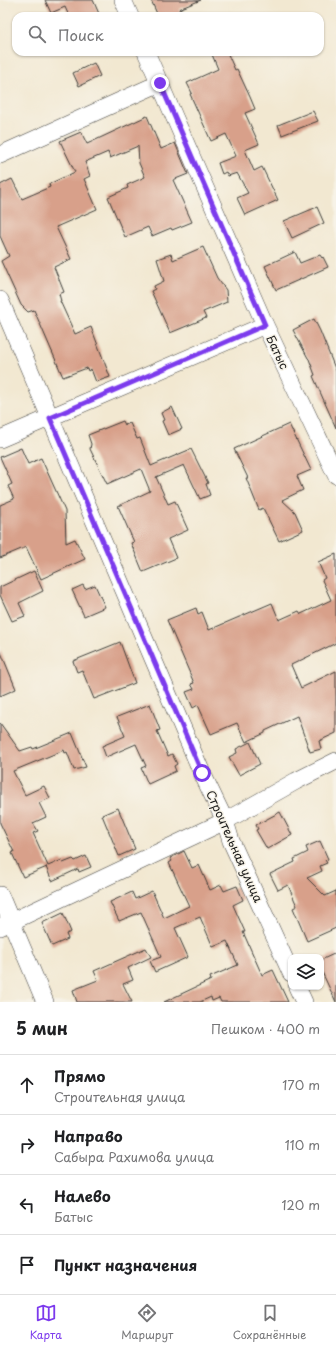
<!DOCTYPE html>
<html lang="ru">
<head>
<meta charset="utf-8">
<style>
  body { margin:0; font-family:"Playpen Sans",sans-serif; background:#f6f6f6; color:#202124 }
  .controls { position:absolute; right:12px; bottom:12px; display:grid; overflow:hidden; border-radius:8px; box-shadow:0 1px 3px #0004 }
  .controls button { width:36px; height:36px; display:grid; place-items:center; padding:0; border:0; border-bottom:1px solid #e0e0e0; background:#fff; color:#202124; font:20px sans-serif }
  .stop { position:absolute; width:12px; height:12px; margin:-9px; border:3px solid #7c3aed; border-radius:50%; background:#fff }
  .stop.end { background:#7c3aed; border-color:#fff; box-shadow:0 1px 4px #0008 }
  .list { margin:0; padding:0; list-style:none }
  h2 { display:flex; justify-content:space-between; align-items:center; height:52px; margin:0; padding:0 16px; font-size:17px }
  h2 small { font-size:13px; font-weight:400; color:#757577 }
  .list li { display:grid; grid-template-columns:26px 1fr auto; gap:12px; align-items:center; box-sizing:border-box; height:60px; padding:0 16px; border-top:1px solid #e0e0e0 }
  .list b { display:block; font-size:15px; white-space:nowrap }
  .list p { margin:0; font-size:13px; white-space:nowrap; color:#757577 }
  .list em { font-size:13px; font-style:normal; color:#757577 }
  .icon { flex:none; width:22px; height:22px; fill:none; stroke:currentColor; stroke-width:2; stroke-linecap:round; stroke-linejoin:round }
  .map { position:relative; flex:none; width:336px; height:1002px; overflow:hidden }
  .search { position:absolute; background:#fff; box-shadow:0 1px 3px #0004; left:12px; right:12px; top:12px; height:44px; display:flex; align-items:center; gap:10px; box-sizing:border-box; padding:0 14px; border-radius:12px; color:#757577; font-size:15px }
  .sheet { height:292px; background:#fff }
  nav { display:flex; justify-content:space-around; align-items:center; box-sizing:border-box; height:56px; border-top:1px solid #e0e0e0; background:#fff; font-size:11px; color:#757577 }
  nav a { display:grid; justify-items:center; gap:2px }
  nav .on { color:#7c3aed }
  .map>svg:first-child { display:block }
  .building { fill:#d8a08a }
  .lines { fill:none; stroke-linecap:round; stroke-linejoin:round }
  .street-casing { stroke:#3c3b37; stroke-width:18 }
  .street { stroke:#fff; stroke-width:17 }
  .route { stroke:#7c3aed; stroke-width:5 }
  .labels { text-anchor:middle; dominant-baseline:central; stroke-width:3; stroke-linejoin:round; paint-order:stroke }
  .street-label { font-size:12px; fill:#1c1c1c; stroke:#f7f3e8 }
</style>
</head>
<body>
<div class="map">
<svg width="336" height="1002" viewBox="0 0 336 1002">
  <rect width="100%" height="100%" fill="#f7f3e8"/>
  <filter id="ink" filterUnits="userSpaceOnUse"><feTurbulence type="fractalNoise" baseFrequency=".025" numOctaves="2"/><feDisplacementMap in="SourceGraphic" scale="8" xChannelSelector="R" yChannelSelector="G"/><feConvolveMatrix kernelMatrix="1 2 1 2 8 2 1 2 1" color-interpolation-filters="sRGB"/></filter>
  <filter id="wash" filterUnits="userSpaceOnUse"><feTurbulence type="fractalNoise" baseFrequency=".012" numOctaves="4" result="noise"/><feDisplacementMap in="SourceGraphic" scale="16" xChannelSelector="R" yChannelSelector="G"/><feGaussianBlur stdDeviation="0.9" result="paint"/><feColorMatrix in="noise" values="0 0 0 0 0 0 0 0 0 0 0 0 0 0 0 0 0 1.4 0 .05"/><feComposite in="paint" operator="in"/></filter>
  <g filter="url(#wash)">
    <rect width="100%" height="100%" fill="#f2e8d1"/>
    <g id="blocks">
      <path class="building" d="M45,0h48l7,16h-31l-4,-9 -14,6z
        M151,0h50l-22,9 3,7h-24z
        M211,52h16l8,18 2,-1 13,28 5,12 -10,4 14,31 -14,6 9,21 8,-4 16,33 -33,15 -8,-17 11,-5 -11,-20 -9,3 -2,-4 -4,2 -4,-11 18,-7 -10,-22 -15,7 -21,-47 2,-1 -5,-10 31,-14z
        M94,63l6,13 -21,10 -6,-13z
        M313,111l5,10 -36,14 -4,-10z
        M147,116l14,33 14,-6 13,31 -15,6 19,42 -20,8 -1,-2 -19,8 -4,-9 -23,10 -17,-40 20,-9 -1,-3 18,-8 -6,-14 -1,-17 -28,12 -2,-6 -23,10 5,14 -6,3 13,30 -41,18 15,32 -17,8 10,25 -5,2 2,7h-1l15,33 16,-7 19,50 -14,5 -5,-13 -3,2 -1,-3 -24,9 -29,-67 -6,2 -7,-7 -20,-44 8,-5 -9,-20v-51l12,-6 10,20 28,-12 -1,-3 26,-12 -15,-31 21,-9 6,12z
        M317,207l7,16 -32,15 -8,-17z
        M203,247l14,31 9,12 1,12 -24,10 3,6 -36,15 -19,-42 4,-2 -1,-3 10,-5 -7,-22 14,-5 2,6z
        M295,252l5,11 20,-8 2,3 1,-1 5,10 -52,23 -11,-24z
        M314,319l6,12 16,40v57l-23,-52 2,-1 -6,-16 -1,-1 -15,-28z
        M172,407l10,22 -14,6 -6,-14 2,-1 -3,-7z
        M123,421l2,4 5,-2 7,16 3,-1 11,28 40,-17 17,34 -2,1 4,11 -10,4 -16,-34 -28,12 12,27 7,-3 13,29 -20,9 8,19 -33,14 -12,-29 3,-1 -16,-36 32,-15 -9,-22 -34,15 -17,-35 1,-5 -3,-9z
        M289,424l22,46 -14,6 6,14 -21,10 13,12 8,18 -24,11 -16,-33 -4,2 -13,-32h2l-14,-29z
        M21,448l7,16 13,-6 24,53 1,32 9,-4 10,20 -44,20 -15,-32 -26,11v-53l14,-6 -6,-13 4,-2 -12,-27z
        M336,554v89l-45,22 10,23 35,-17v62l-17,8 2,8 -11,3 -13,-36 -32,15v2l-19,9 -9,-19 -26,11 -13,-29 -5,3 -7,-16 8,-3 -3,-5 3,-1 -27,-63 29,-12 2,6 4,-2 7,18 63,-27 7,17 20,-9 2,3 30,-14 -9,-20 3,-2 -7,-16z
        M34,571l9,20 -24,12 6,13 -13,5 -12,-26v-8z
        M83,585l2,4 10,-4 10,22 -21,9 -12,-26z
        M120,642l15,41 -41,16 -12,-29 -5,2 -4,-11z
        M0,650l16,39 -16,7z
        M150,704l10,26 -3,1 11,25 4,-2 5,10 -3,2 2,5 -28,13 -7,-16 5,-2 -10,-22 -30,13 -4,-11 23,-10 -8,-19z
        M0,723l20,28 12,-4 1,2 39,-16 14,34 -12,3 -7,-18 -2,1 -1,-3 -51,21 12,24 19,-9 6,12 -11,5 7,14 -13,6 5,8 -5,2 15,33 14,-6 1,3 10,-4 2,2 11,-5 5,11 -12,5 -1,-3 -26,12 -6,-14h1l-24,10 -11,-24 2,-1 -14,-29z
        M250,742l10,22 -21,11 -10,-18 8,-4 -1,-4z
        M118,808l17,41 -16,7 -17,-41z
        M280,812l12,23 -25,14 -11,-19 2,-1 -2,-4z
        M320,841l8,18 -3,1 2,3 -7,3 2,5 -15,7 18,18 11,-5v37l-29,13 -14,-33 4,-2 -9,-21 -10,5 -8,-16 25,-12 -1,-3 14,-7 -2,-5z
        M184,851l8,17 7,-3 11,25 11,-5 3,6 13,-5 6,14 -10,5 12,27h-2l19,43 11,-5 15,32h-67l-2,-4 -7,3 -1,-4 -11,5h-36l47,-22 -1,-3 28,-12 -11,-24 -14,6 -13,-30 -25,11 13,29 -33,15 -5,-11 11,-4 -20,-45 -22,9 -9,-19 22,-10 3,7 17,-8 12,27 25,-12 -20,-43 3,-2 -2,-3z
        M63,913l8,19 -5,2 2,5 -16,7 -10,-23z
        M146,948l5,9 -23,11 5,12 -10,4 9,18h-55l-4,-12 25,-10 -4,-9z
        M336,953v49l-15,-32v-10z"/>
    </g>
  </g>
  <g filter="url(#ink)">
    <use href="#blocks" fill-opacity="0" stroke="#3c3b37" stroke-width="1"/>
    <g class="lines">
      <g class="street-casing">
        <path id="street" d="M123,0l7,16
          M146,52l119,273 71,150
          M0,155l160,-72
          M0,300l154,361 48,112 23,48 6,20 60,132
          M0,439l265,-114
          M0,895l45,107
          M0,927l225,-106 71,-40 40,-20
          M297,987l7,15"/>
      </g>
      <use href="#street" class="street"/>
    </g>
  </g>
  <g class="lines" filter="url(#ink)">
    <path class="route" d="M160,83l105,242 -215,93 152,355"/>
  </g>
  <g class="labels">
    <g class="street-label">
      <text transform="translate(278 352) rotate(65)">Батыс</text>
      <text transform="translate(235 846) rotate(66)">Строительная улица</text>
    </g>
  </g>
</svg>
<div class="controls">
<button><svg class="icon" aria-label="layers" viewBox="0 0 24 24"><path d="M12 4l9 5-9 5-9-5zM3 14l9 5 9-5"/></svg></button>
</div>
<div class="stop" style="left:202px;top:773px"></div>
<div class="stop end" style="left:160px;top:83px"></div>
<div class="search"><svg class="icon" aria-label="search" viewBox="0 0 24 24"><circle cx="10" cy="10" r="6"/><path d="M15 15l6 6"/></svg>Поиск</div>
</div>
<section class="sheet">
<h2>5 мин<small>Пешком · 400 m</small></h2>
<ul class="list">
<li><svg class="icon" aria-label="ahead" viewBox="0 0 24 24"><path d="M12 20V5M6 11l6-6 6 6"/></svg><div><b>Прямо</b><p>Строительная улица</p></div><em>170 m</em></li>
<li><svg class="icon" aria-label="right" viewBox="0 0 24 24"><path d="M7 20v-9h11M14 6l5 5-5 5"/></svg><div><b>Направо</b><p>Сабыра Рахимова улица</p></div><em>110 m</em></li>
<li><svg class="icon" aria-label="left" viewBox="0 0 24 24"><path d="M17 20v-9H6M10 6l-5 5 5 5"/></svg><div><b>Налево</b><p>Батыс</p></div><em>120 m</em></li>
<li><svg class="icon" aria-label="arrive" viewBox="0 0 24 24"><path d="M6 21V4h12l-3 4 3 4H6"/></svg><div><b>Пункт назначения</b></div></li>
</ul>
</section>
<nav>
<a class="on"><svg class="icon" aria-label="map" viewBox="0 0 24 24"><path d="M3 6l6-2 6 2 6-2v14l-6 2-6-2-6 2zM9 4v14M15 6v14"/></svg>Карта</a>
<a><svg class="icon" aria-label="directions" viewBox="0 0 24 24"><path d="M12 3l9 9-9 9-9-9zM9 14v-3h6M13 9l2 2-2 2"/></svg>Маршрут</a>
<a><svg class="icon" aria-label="saved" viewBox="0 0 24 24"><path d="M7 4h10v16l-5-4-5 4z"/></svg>Сохранённые</a>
</nav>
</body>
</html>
